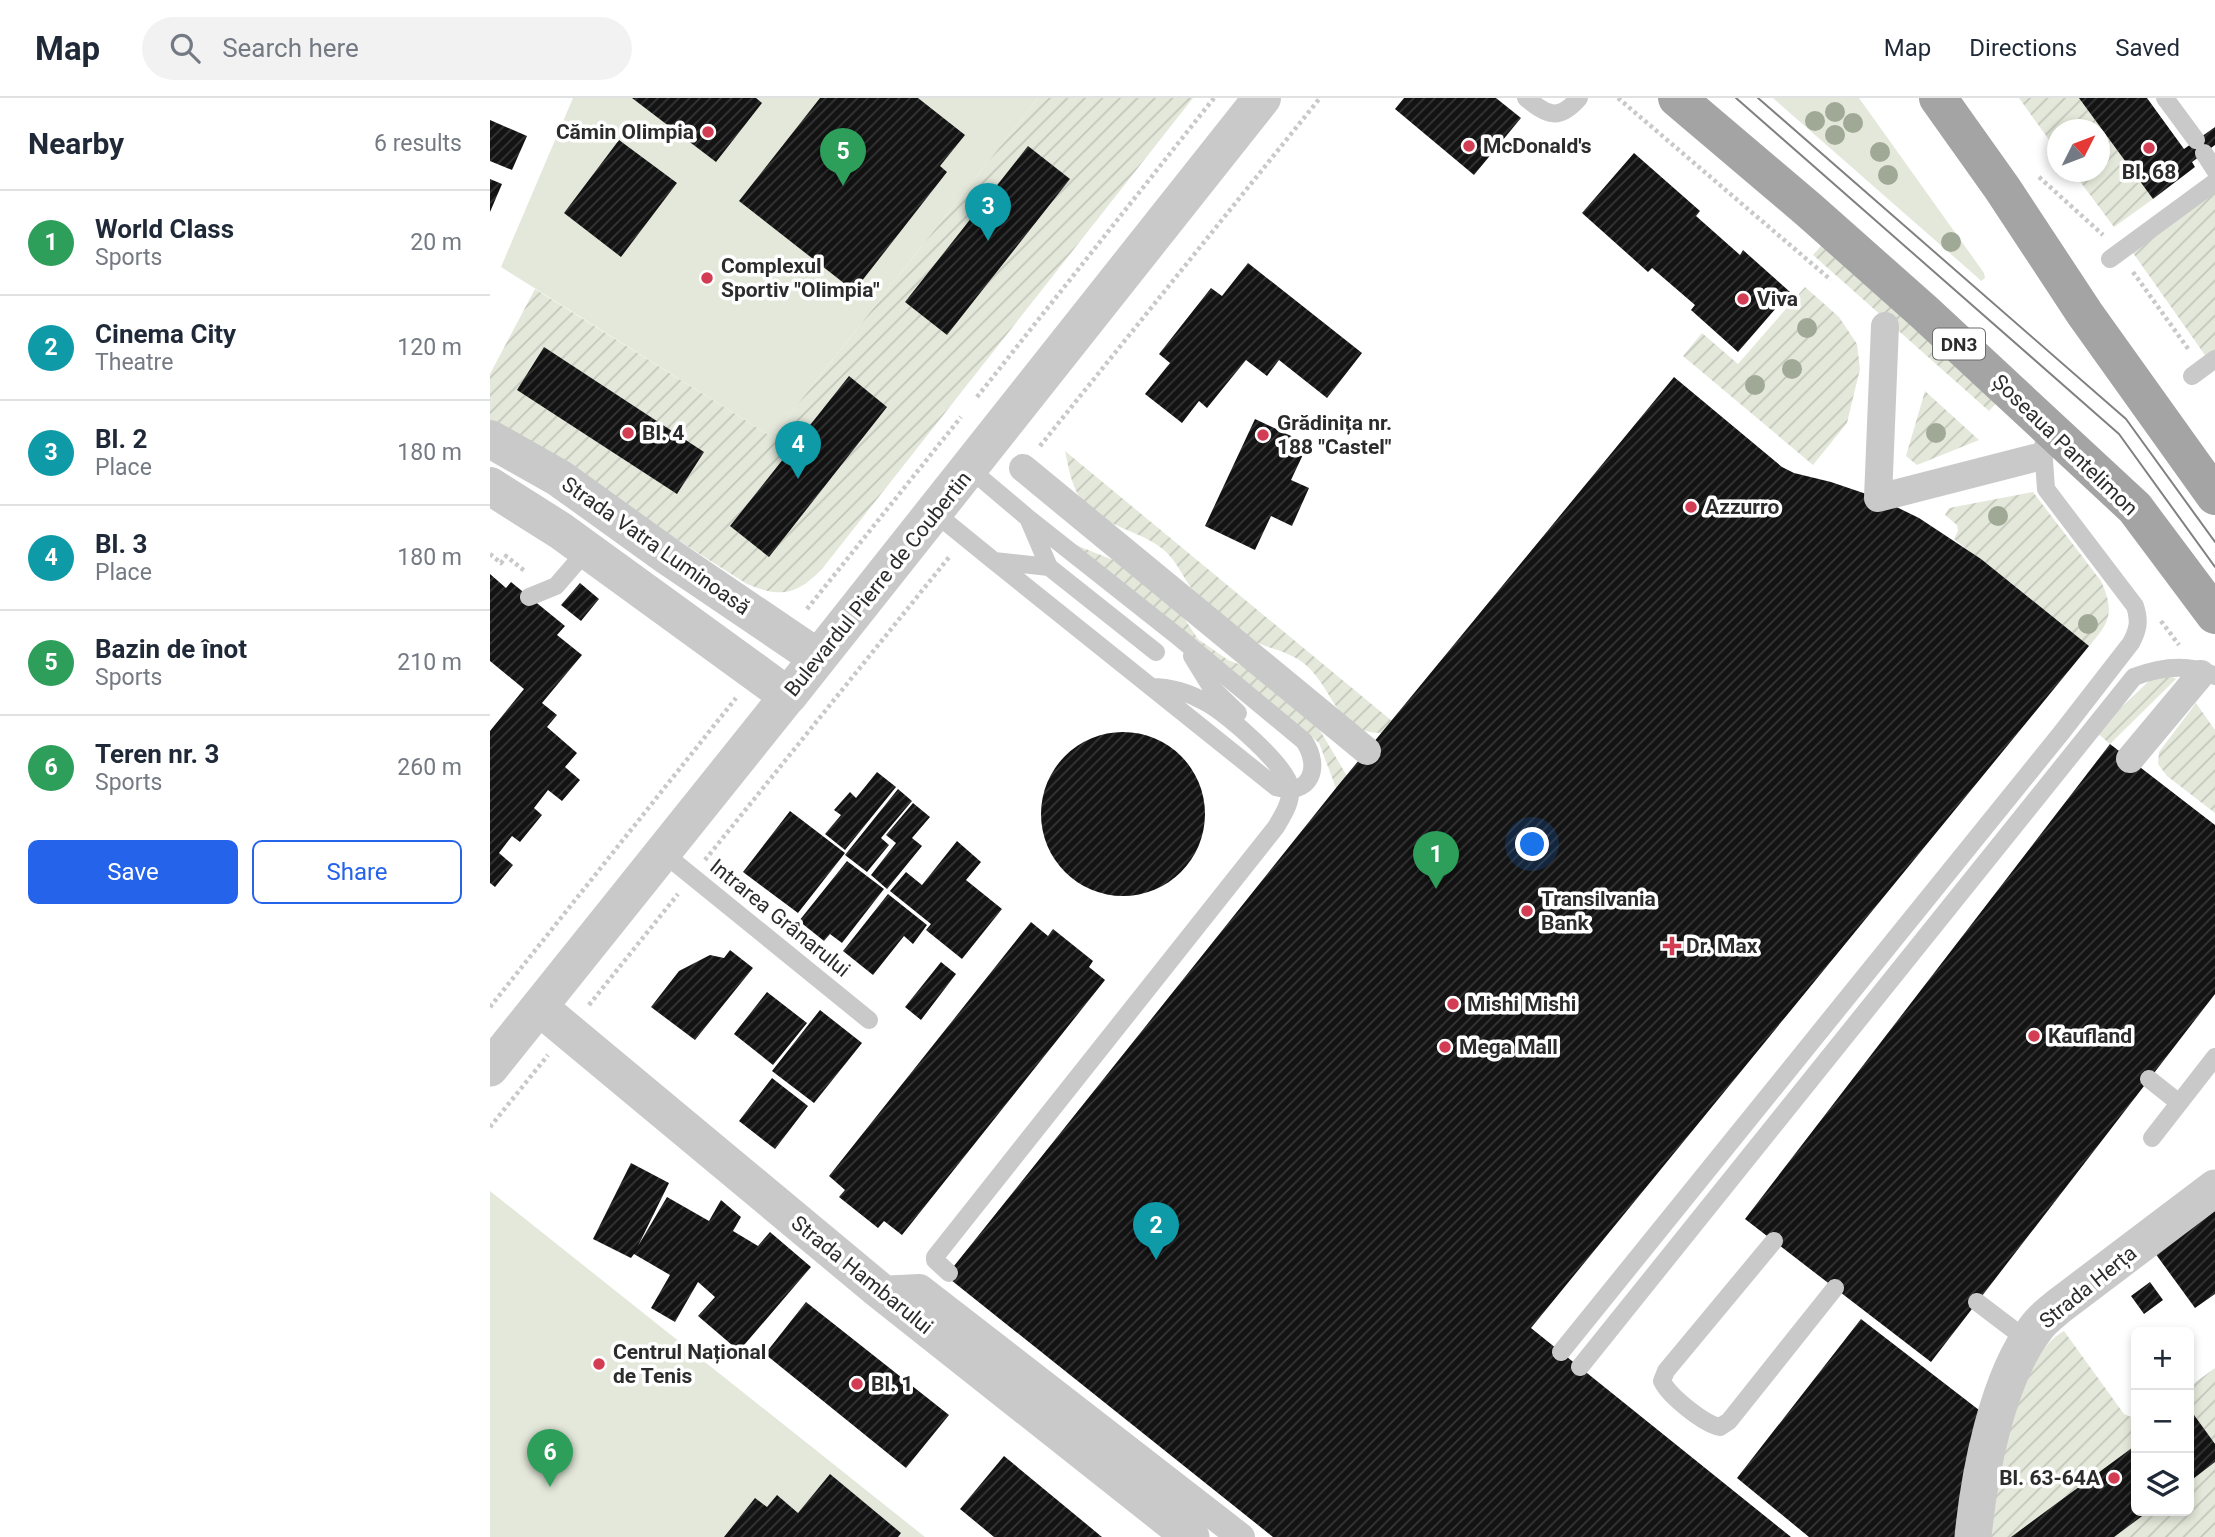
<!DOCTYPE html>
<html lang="en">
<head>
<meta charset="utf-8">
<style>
  body { margin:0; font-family:Roboto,sans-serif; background:#f2f2f3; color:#1f2937 }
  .controls { position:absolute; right:21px; bottom:21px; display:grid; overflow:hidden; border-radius:10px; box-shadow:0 4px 10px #0003 }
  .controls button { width:63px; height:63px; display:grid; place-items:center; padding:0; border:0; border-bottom:2px solid #e0e1e3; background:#fff; color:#1f2937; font:35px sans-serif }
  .compass { position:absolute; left:1557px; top:21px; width:63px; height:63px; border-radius:50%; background:#fff; box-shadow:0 4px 10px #0003; rotate:48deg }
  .you { position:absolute; left:1043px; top:747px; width:24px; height:24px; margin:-18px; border:5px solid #fff; border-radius:50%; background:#1a73e8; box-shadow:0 0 0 10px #1a73e833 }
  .badge { display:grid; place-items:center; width:46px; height:46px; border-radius:50%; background:#2563eb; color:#fff; font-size:23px; font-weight:700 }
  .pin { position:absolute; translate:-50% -58px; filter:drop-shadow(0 2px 4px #0008) }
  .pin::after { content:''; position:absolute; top:37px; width:24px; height:21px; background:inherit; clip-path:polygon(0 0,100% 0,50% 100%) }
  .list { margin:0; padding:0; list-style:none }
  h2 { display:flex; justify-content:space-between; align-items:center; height:91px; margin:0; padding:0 28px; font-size:30px }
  h2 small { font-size:23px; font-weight:400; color:#747a83 }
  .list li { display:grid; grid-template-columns:46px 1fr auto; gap:21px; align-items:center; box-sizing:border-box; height:105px; padding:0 28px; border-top:2px solid #e0e1e3 }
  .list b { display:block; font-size:26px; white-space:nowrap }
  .list p { margin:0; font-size:23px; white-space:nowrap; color:#747a83 }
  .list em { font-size:23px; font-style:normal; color:#747a83 }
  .actions { display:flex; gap:14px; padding:21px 28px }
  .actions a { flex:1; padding:16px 0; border:2px solid #2563eb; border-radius:10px; text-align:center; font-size:24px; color:#2563eb }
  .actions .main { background:#2563eb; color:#fff }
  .icon { flex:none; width:38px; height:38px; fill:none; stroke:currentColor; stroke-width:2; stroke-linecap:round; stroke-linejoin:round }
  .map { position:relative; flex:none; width:1725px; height:1439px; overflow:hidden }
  header { display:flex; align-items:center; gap:42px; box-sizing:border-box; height:98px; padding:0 35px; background:#fff; border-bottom:2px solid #e0e1e3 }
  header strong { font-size:33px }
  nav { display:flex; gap:38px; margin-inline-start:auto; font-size:24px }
  .search { width:490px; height:63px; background:#f2f2f3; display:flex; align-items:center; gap:18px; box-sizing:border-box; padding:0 24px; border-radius:38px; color:#747a83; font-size:26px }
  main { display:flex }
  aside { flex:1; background:#fff }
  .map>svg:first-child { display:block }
  .grass { fill:#e3e8da }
  .garden { fill:url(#garden-furrows) }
  .building { fill:url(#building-hatch) }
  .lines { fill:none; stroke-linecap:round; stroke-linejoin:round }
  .path { stroke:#c9c9c9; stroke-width:4.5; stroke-dasharray:3.5 3.5; stroke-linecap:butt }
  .service { stroke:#c9c9c9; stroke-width:18 }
  .pedestrian { stroke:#c9c9c9; stroke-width:28 }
  .minor { stroke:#c9c9c9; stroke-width:37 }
  .tertiary { stroke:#c9c9c9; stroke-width:38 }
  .primary { stroke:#a4a4a4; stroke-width:38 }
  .tram { stroke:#818181; stroke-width:2 }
  .tree { fill:#a0a995 }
  .poi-dot { fill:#d33d54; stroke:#fff; stroke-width:2.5 }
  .labels { text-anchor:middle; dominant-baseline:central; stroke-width:7; stroke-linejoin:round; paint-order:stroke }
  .shield { fill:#fff; stroke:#6b6b6b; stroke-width:2 }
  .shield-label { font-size:19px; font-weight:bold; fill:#2c2c2c }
  .poi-label { font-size:21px; font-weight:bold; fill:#2c2c2c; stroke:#fff; text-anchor:start }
  .street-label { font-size:21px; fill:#2c2c2c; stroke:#fff }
</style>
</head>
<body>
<header>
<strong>Map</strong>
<div class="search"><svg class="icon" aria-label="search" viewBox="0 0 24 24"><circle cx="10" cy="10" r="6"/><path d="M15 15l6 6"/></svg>Search here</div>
<nav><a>Map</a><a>Directions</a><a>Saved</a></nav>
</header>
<main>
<aside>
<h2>Nearby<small>6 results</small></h2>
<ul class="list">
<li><span class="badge" style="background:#2e9e5b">1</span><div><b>World Class</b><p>Sports</p></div><em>20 m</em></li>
<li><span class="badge" style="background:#0f9aa8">2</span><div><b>Cinema City</b><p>Theatre</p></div><em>120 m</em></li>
<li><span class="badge" style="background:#0f9aa8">3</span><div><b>Bl. 2</b><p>Place</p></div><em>180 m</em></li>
<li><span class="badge" style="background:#0f9aa8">4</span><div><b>Bl. 3</b><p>Place</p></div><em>180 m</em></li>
<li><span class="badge" style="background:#2e9e5b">5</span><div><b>Bazin de înot</b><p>Sports</p></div><em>210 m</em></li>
<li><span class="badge" style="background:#2e9e5b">6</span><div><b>Teren nr. 3</b><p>Sports</p></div><em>260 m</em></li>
</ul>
<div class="actions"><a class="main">Save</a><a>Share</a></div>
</aside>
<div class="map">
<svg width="1725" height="1439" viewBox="0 0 1725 1439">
  <defs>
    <pattern id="garden-furrows" width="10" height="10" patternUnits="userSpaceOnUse" patternTransform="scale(1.75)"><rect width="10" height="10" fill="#e3e8da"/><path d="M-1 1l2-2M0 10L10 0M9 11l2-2" fill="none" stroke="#c3c7bb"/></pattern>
    <pattern id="building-hatch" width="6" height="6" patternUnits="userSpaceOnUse" patternTransform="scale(1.75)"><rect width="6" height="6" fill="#131313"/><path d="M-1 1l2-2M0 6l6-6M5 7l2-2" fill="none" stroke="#363636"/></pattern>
  </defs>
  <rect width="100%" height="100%" fill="#fff"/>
  <path class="grass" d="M83,0h465l-266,339 -271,-170z
    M1283,0h86l125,175 1,5 -4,3 -4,-4z
    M0,1093l435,346h-435z"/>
  <path class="garden" d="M548,0h155l-371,471c-25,26 -41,29 -75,15l-257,-163v-47l45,-85 237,148z
    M1529,0h61l73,101 -39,28 -41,-55h27v-42h-42l-1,21z
    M1725,93v162l-8,5 -76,-108z
    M1338,140l177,156 -16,17 -176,-156z
    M1315,189l34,30 18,27 3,25 -13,54 -34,42 -130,-109 19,-23 36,31z
    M1435,293l54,49 -62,25 -11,-9z
    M575,353l327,270 -10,12c-47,1 -49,-49 -80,-71 -18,-13 -40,-14 -58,-26 -15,-9 -28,-23 -41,-35 -18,-15 -24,-41 -43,-54 -23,-17 -53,-20 -74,-42 -14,-14 -17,-36 -21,-54z
    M1543,394l68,89c14,31 9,41 -12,65l-135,-107 4,-8 -1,-6 -12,-10 4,-7z
    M581,445l47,19 56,41 24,36 30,21 21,8 54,41 18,23 26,44 -11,12 -17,-45 -135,-112z
    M1679,577l7,4 -66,65 -14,-12 53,-51z
    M1706,605l19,27v83l-48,-37 -9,-12 1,-12z
    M1574,1233l60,83 12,5v92h53v-124l26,-19v169h-224c3,-27 2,-65 9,-91 10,-34 32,-98 64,-115z"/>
  <path class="building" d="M142,0h124l6,5 -46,59z
    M330,0h98l47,37 -25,31 7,6 -93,119 -115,-90z
    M914,0h92l25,20 -47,57 -79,-66z
    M1589,0h68l37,51 31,-22v18l-23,17 3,5 -42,32z
    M0,22l37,16 -15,34 -22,-9z
    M129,42l58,43 -56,74 -57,-44z
    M538,48l42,33 -123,156 -42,-33z
    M1144,55l66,58 -4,5 44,39 3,-5 47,42 -52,60 -47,-42 4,-5 -43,-37 -4,4 -66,-59z
    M0,81l12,5 -12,28z
    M758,165l114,90 -35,45 -48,-38 -12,16 -21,-16 -39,48 -8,-7 -17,22 -37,-29 25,-31 -11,-9 52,-66 11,8z
    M54,249l160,105 -27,42 -160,-104z
    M359,278l38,31 -118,150 -39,-31z
    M1184,279l108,90 12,6 37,9 47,16 41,20 62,41 108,87 -558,682 260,209h-518l-327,-261 390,-488z
    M765,321l53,25 -17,36 18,8 -17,38 -21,-10 -16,34 -50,-24z
    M0,476l16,14 5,-6 54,44 -8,9 25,20 -40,48 15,12 -10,12 30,26 -12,14 15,13 -18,21 -14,-11 -14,18 8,7 -22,27 -8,-6 -13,17 14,12 -18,22 -5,-4v-152l34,-42 -34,-28z
    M90,485l19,16 -18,22 -20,-16z
    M551 716a82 82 0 1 1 164 0a82 82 0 1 1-164 0Z
    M1620,646l105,81v169l-284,368 -186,-143z
    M387,674l19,15 -51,63 -20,-16 16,-19 -7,-5 16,-18 6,6z
    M408,691l14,12 -31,37 8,7 -22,27 -22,-17z
    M423,705l17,14 -18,21 10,8 -35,43 -16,-14 25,-32 -10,-8z
    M300,713l55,42 -47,60 -55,-41z
    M467,743l24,21 -15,18 36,29 -40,50 -36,-29 5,-6 -41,-33 16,-19 16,13z
    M357,763l37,28 -42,54 -12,-9 -6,7 -25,-20z
    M398,796l39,31 -14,19 -9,-8 -31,39 -30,-24z
    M541,824l17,14 5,-7 40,32 -4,6 16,13 -203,255 -18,-14 -6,7 -39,-31 6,-7 -16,-14z
    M240,852l23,18 -58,72 -44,-33 28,-36 31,-16 14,3z
    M451,864l15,12 -35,46 -16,-13z
    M277,894l40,31 -34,42 -39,-31z
    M330,912l42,33 -48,60 -42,-32z
    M282,980l36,28 -33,43 -36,-28z
    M141,1065l38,20 -31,63 29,-49 42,24 12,-21 20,17 -8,14 25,15 12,-14 41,35 -72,84 -41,-35 17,-19 -17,-15 -23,40 -24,-14 19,-33 -36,-21 -3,4 -38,-19z
    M1725,1106v90l-20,14 -43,-59z
    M1660,1184l13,18 -19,14 -13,-18z
    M316,1204l143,113 -43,53 -141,-114z
    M1371,1221l118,91 -23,127h-147l-72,-59z
    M1699,1310l26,36v18l-26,20z
    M1646,1347v66h13l-35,26h-103z
    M514,1358l98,81h-108l-34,-28z
    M340,1376l71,59 -3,4h-174l31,-39 12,9 10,-12 21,18z"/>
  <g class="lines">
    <path class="path" d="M1128,0l213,182
      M1549,79l64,58
      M1643,174l56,78
      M487,299l237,-299
      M550,348l280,-348
      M0,456l11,9 5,-7 20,16
      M317,511l154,-192
      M1671,523l18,24
      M215,762l245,-304
      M99,907l89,-111
      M0,909l246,-309
      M0,1029l58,-72"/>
    <path class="service" d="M1036,0c22,18 33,23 53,0
      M1675,0l31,42
      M1714,55l11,17
      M1620,161l105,-77
      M1702,278l23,-17
      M480,371l58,49 21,49 107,85
      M445,415l59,48 55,6
      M504,463l282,226c34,10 46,-19 28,-46l-123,-102 -153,-121
      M39,499l27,-11 31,-36
      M702,558l19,31 27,26
      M172,754l207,168
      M1659,981l29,23
      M1662,1040l63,-81
      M1284,1143l-108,130 -4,10c7,15 42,43 58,46l9,-6 106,-133
      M459,1175l-14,-13v-3l341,-430c7,-12 16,-25 14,-40 -2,-20 -64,-74 -83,-84 -17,-10 -37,-16 -56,-16
      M1487,1204l50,38
      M1071,1254l501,-620 69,-89c7,-13 9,-22 4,-37l-89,-117 -3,-43
      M1090,1269l554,-690c26,-10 55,-14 81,-1"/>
    <path class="pedestrian" d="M1395,228l-7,172 156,-40
      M533,370l344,283
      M1640,661l71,-85
      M389,1192l41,-2 321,249"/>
    <path class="minor" d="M49,909l340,283 312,247
      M0,970l298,-372
      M1483,1439c6,-62 24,-159 63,-209 6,-9 15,-15 23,-22l156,-118"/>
    <path class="tertiary" d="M0,341l69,39 110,79 149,101
      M0,388l71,45 227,165 474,-598"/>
    <path class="primary" d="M1187,0l132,112 115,102 211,196 80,107
      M1448,0l64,90 83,126 130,182"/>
    <path class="tram" d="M1246,0l383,336 96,133
      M1268,0l368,321 89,123"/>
  </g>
  <g class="tree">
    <circle cx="1345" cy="14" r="10"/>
    <circle cx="1325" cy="23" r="10"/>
    <circle cx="1363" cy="25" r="10"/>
    <circle cx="1345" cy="37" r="10"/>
    <circle cx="1390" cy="54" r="10"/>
    <circle cx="1398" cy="77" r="10"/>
    <circle cx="1461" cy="144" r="10"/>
    <circle cx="1317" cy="230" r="10"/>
    <circle cx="1302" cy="271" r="10"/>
    <circle cx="1265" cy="287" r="10"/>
    <circle cx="1446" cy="335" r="10"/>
    <circle cx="1508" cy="418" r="10"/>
    <circle cx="1598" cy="526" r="10"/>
  </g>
  <g class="poi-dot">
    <circle cx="218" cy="34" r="7"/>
    <circle cx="979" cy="48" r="7"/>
    <circle cx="1659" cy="50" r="7"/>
    <circle cx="217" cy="180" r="7"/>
    <circle cx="1253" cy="201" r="7"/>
    <circle cx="138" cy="335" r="7"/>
    <circle cx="773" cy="337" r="7"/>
    <circle cx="1201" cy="409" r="7"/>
    <circle cx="1037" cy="813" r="7"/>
    <path d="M1178.5 837.5h7v7h7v7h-7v7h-7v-7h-7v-7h7z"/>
    <circle cx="963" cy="906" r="7"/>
    <circle cx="1544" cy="938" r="7"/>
    <circle cx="955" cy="949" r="7"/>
    <circle cx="109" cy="1266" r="7"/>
    <circle cx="367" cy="1286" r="7"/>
    <circle cx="1624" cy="1380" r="7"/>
  </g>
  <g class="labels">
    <rect class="shield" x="1443" y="230.5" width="52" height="31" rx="5"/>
    <g class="shield-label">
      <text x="1469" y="246">DN3</text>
    </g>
    <g class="poi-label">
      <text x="204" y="34" text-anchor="end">Cămin Olimpia</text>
      <text x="993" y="48">McDonald's</text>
      <text x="1659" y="74" text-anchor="middle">Bl. 68</text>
      <text x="231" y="168">Complexul<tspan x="231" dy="24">Sportiv "Olimpia"</tspan></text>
      <text x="1267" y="201">Viva</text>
      <text x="787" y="325">Grădinița nr.<tspan x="787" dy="24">188 "Castel"</tspan></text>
      <text x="152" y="335">Bl. 4</text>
      <text x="1215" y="409">Azzurro</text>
      <text x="1051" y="801">Transilvania<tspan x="1051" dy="24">Bank</tspan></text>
      <text x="1196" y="848">Dr. Max</text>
      <text x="977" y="906">Mishi Mishi</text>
      <text x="1558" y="938">Kaufland</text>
      <text x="969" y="949">Mega Mall</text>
      <text x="123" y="1254">Centrul Național<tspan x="123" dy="24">de Tenis</tspan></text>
      <text x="381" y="1286">Bl. 1</text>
      <text x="1610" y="1380" text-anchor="end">Bl. 63-64A</text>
    </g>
    <g class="street-label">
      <text transform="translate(1575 347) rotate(44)">Șoseaua Pantelimon</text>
      <text transform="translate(166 448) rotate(35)">Strada Vatra Luminoasă</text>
      <text transform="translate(388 486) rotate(-51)">Bulevardul Pierre de Coubertin</text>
      <text transform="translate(290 820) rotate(39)">Intrarea Grânarului</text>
      <text transform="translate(372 1177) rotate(39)">Strada Hambarului</text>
      <text transform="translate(1598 1189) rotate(-39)">Strada Herța</text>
    </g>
  </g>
</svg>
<div class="controls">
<button>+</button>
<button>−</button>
<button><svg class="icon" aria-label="layers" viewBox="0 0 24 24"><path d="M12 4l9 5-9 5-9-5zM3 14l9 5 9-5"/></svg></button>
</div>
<svg class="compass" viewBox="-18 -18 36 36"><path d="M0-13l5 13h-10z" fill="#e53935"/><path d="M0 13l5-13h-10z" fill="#747a83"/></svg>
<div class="you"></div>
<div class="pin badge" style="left:946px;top:791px;background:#2e9e5b">1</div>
<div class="pin badge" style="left:666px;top:1162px;background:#0f9aa8">2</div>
<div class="pin badge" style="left:498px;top:143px;background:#0f9aa8">3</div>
<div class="pin badge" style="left:308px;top:381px;background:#0f9aa8">4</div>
<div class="pin badge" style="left:353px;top:88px;background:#2e9e5b">5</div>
<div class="pin badge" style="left:60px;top:1389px;background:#2e9e5b">6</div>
</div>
</main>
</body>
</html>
